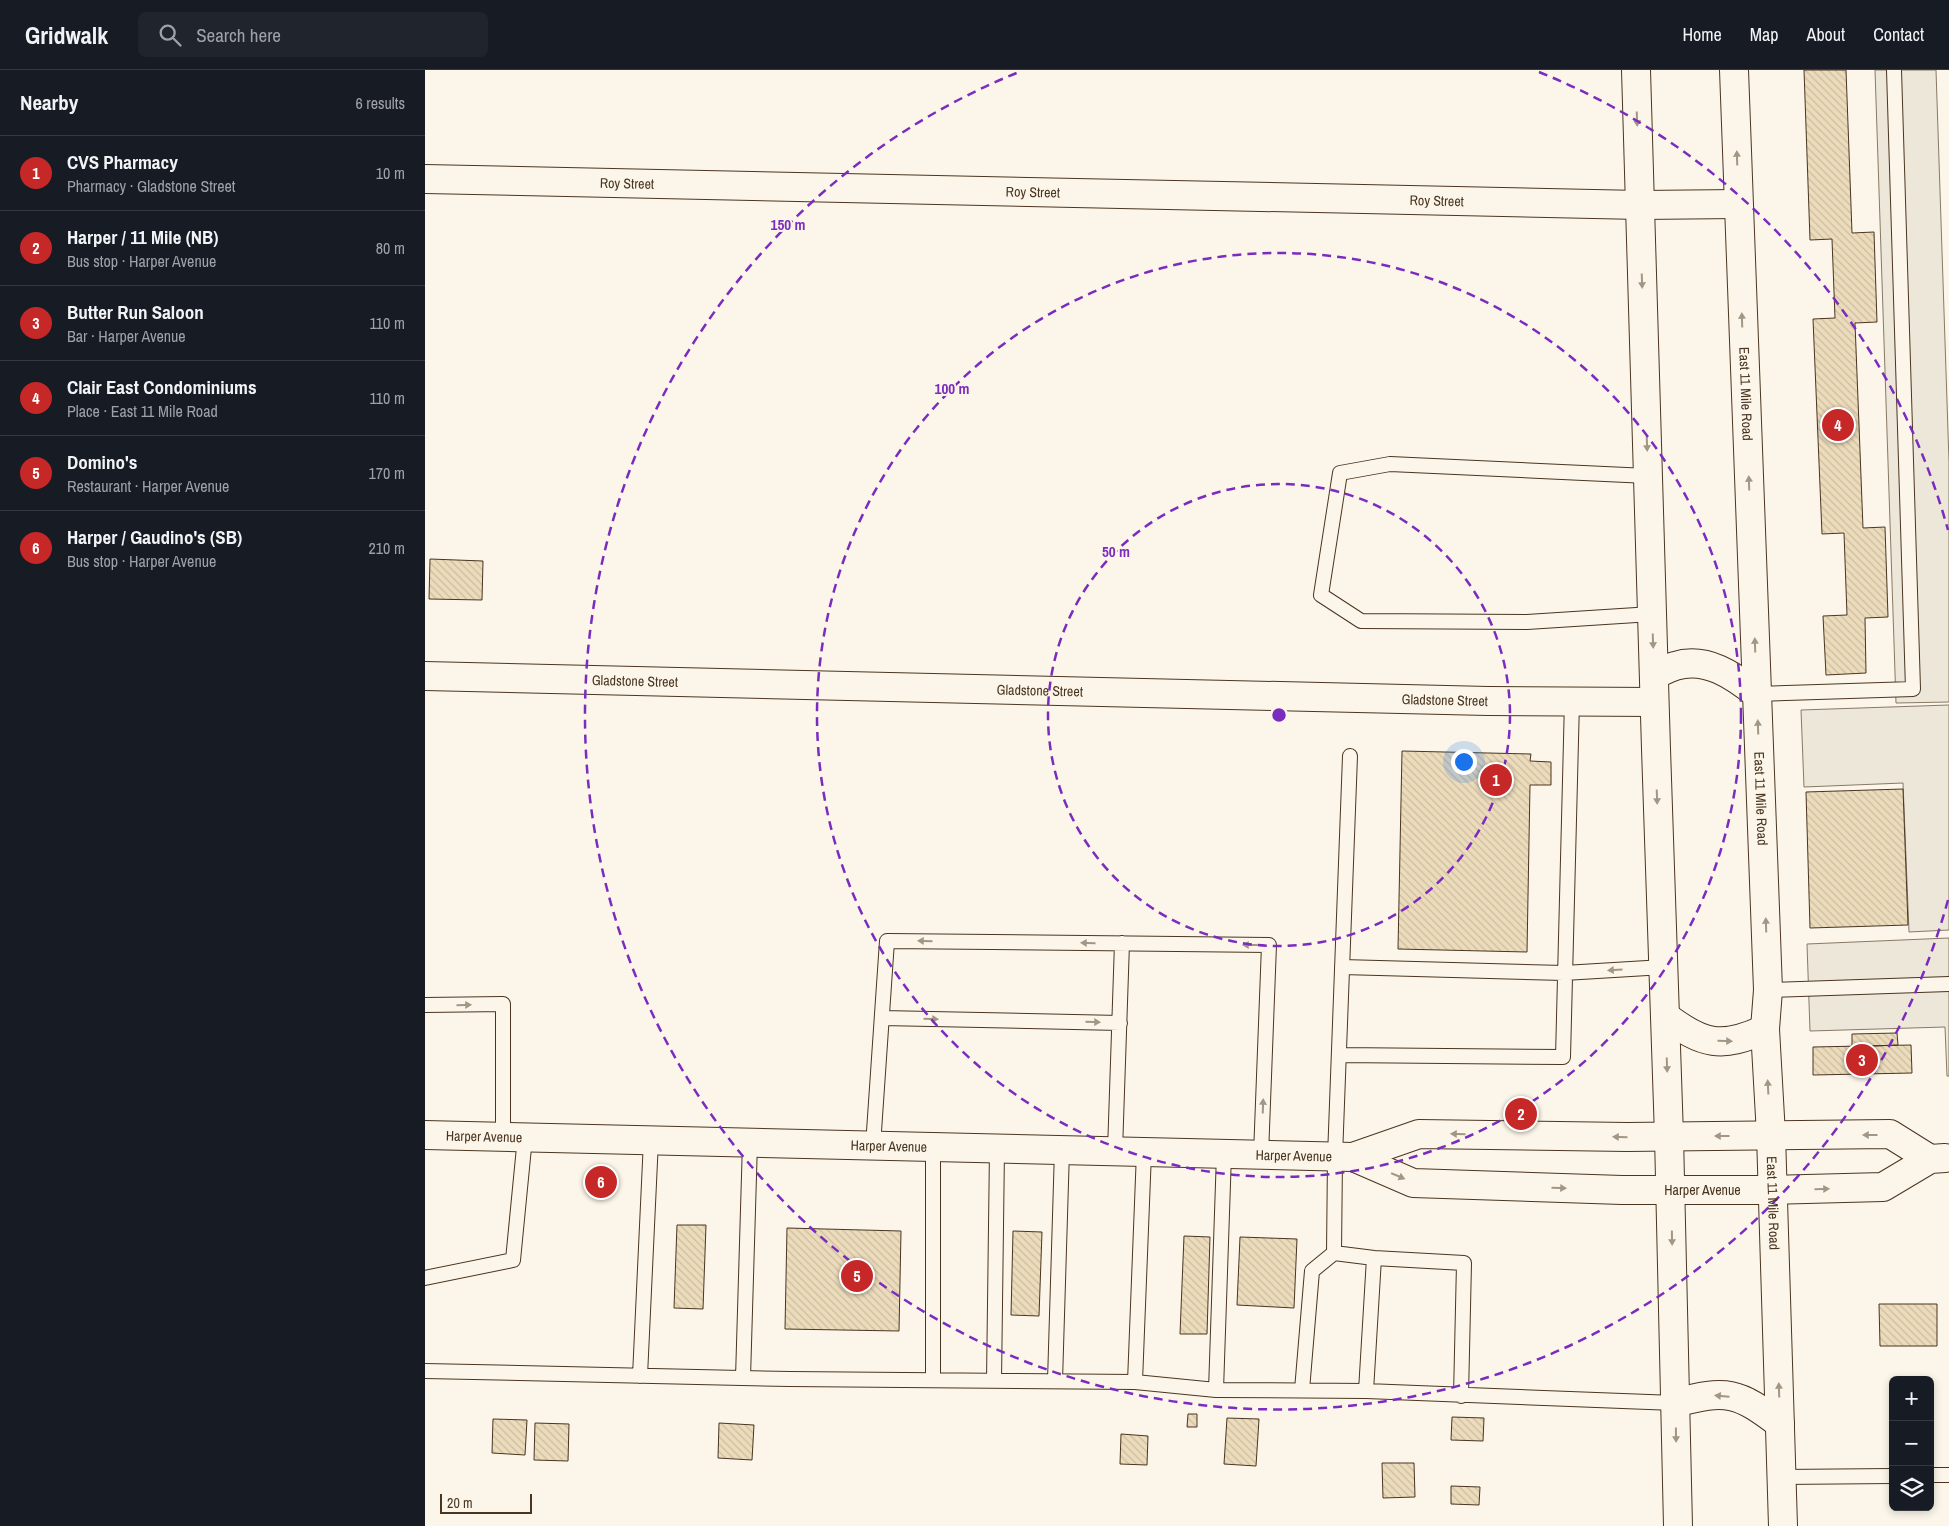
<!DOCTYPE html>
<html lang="en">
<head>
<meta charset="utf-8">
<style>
  body { margin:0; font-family:"Archivo Narrow",sans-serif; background:#20242c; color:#f1f3f6 }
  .controls { position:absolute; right:15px; bottom:15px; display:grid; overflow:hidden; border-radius:8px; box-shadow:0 2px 8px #0003 }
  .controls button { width:45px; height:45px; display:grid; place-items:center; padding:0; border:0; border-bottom:1px solid #363941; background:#171b24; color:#f1f3f6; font:25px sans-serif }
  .scale { position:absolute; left:15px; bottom:12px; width:92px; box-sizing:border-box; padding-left:5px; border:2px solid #4a3520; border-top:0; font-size:14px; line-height:18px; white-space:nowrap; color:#4a3520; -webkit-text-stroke:4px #fbf6e9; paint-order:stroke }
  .you { position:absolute; left:1038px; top:691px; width:18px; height:18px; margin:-12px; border:4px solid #fff; border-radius:50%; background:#1a73e8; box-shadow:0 0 0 8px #1a73e833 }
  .badge { display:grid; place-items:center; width:32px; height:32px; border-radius:50%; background:#c62828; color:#fff; font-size:16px; font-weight:700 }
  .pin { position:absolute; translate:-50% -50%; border:2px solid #fff; box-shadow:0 1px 5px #0006 }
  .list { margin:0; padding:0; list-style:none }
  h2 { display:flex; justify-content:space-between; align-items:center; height:65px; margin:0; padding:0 20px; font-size:21px }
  h2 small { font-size:16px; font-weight:400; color:#9ea1a6 }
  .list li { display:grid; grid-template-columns:32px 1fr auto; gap:15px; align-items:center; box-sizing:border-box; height:75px; padding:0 20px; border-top:1px solid #363941 }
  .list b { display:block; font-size:19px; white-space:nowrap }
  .list p { margin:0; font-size:16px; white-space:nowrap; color:#9ea1a6 }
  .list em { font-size:16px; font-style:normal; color:#9ea1a6 }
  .icon { flex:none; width:28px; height:28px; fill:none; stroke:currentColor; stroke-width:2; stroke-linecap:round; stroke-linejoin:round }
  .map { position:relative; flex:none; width:1524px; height:1456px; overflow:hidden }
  header { display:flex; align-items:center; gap:30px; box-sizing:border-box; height:70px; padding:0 25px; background:#171b24; border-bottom:1px solid #363941 }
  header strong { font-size:24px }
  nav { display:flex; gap:28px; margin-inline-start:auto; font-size:18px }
  .search { width:350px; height:45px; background:#20242c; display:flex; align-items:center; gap:12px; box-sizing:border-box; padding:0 18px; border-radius:8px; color:#9ea1a6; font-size:19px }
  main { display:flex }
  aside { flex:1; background:#171b24 }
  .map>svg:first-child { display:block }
  .parking { fill:#ede7d9; stroke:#887966 }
  .building { fill:url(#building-back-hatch); stroke:#4a3520 }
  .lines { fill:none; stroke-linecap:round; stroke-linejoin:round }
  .lane-casing { stroke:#4a3520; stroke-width:16 }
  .street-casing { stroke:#4a3520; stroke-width:30 }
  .secondary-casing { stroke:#4a3520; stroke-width:30 }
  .lane { stroke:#fbf6e9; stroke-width:14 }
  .street { stroke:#fbf6e9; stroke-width:28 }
  .secondary { stroke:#fbf6e9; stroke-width:28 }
  .oneway { fill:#a29684 }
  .ring { fill:none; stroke:#7b2cbf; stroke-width:2.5; stroke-dasharray:9 6 }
  .labels { text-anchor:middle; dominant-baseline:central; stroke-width:4; stroke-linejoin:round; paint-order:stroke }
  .street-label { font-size:14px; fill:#4a3520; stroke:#fbf6e9 }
  .centre { fill:#7b2cbf; stroke:#fbf6e9; stroke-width:2.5 }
  .ring-label { font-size:15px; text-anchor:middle; font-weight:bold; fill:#7b2cbf; stroke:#fbf6e9; stroke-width:4; stroke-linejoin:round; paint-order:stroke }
</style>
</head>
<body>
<header>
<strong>Gridwalk</strong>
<div class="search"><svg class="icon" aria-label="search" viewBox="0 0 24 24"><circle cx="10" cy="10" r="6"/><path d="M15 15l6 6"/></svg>Search here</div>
<nav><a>Home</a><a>Map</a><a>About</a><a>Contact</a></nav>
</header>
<main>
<aside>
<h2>Nearby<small>6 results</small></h2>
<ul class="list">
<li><span class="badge">1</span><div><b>CVS Pharmacy</b><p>Pharmacy · Gladstone Street</p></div><em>10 m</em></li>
<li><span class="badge">2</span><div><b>Harper / 11 Mile (NB)</b><p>Bus stop · Harper Avenue</p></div><em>80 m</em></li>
<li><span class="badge">3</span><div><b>Butter Run Saloon</b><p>Bar · Harper Avenue</p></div><em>110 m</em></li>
<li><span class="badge">4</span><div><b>Clair East Condominiums</b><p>Place · East 11 Mile Road</p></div><em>110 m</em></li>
<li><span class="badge">5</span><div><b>Domino's</b><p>Restaurant · Harper Avenue</p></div><em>170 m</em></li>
<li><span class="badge">6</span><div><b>Harper / Gaudino's (SB)</b><p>Bus stop · Harper Avenue</p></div><em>210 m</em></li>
</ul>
</aside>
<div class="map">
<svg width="1524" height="1456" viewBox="0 0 1524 1456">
  <defs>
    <pattern id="building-back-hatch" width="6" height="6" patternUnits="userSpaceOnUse" patternTransform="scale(1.25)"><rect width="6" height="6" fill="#ecdcbc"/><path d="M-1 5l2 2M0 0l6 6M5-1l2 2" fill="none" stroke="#ccbda1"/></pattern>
  </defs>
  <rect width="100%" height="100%" fill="#fbf6e9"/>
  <path class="parking" d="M1450,0h61l13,392v240l-53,1z
    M1524,635v225l-40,2 -6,-149 -99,4 -3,-77z
    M1524,868v138h-2l-2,-49 -135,4 -3,-87z"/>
  <path class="building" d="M1379,0h42l6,163 22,-1 3,90 -22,1 8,205 22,-1 3,90 -23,1 1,55 -40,2 -3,-59 24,-1 -3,-82 -22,1 -9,-215 22,-1 -3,-79 -22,1z
    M5,489l53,2 -1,39 -53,-1z
    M977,681l129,3 -1,7 21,1v23h-21l-3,167 -129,-3z
    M1478,719l5,136 -98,3 -4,-136z
    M1472,963l1,12 -46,2v-13z
    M1486,975l1,28 -99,2v-28z
    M252,1155h29l-3,84 -29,-1z
    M362,1158l114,3 -2,100 -114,-2z
    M588,1161l29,1 -3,84 -28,-1z
    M759,1166l26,1 -3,97h-27z
    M815,1167l57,2 -3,69 -57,-3z
    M1454,1234h58v42h-57z
    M763,1344h9v13h-10z
    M1027,1347l32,1 -1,23 -32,-1z
    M802,1348l32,1 -3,47 -32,-2z
    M68,1349l34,1 -2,35 -33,-2z
    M110,1353l34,1 -1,37 -34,-1z
    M294,1353l35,2 -2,35 -34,-2z
    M696,1364l27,2 -1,29 -27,-1z
    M957,1393h32l1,34 -32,1z
    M1026,1416l29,1 -1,18 -28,-1z"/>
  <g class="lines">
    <g class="lane-casing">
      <path id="lane" d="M1223,406l-258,-12 -50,9 -19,122 40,26 166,1 125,-8
        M1332,624l156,-5 -19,-619
        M917,897l222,6 100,-6
        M1343,920l181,-6
        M0,935l78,-1v132
        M457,948l238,5
        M914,985l224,2 9,-356
        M448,1076l14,-205 382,4 -8,210
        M690,1081l7,-208
        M909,1183l40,5 -8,133
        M949,1188l90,5 -3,133
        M0,1208l88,-18 12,-123
        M0,1301l365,8 345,3 81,8 150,1 309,12
        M215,1306l11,-236
        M318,1308l7,-236
        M508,1310v-233
        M569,1311l3,-232
        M630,1311l7,-231
        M710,1312l9,-230
        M791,1320l8,-236
        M877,1320l10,-119 22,-18 1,-96 15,-401
        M1505,1405h19
        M1356,1407l112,-1"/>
    </g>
    <g class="street-casing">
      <g id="street">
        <path id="s1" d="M0,109l1215,26 98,-1"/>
        <path id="s2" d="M0,606l1063,25 166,1"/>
      </g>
    </g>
    <g class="secondary-casing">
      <g id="secondary">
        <path d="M1211,0l20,679 13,387 9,390"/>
        <path id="s3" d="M1309,0l34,920 -3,39 6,106 12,391"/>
        <path d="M1229,605c7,-3 14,-7 21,-9 31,-10 59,10 82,28"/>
        <path d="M1240,946c38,29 57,33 100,13"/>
        <path id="s4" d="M0,1065l928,22 66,-23 208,3 263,-3 40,25"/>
        <path id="s5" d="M928,1087l60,26 209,7h151l110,-3 47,-28 15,-1"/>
        <path d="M1250,1333c52,-14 63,-11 105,21"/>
      </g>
    </g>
    <use href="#lane" class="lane"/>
    <use href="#street" class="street"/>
    <use href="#secondary" class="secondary"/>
  </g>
  <defs><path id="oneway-solid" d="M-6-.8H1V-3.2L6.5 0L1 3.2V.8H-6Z" transform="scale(1.25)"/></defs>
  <g class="oneway">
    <use href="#oneway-solid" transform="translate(1212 49) rotate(88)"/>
    <use href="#oneway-solid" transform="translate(1312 88) rotate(-92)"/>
    <use href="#oneway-solid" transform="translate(1217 211) rotate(88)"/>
    <use href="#oneway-solid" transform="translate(1317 250) rotate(-92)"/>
    <use href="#oneway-solid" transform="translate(1222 374) rotate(88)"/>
    <use href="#oneway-solid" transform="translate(1324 413) rotate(-92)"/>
    <use href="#oneway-solid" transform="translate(1228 571) rotate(88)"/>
    <use href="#oneway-solid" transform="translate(1330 575) rotate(-92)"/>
    <use href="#oneway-solid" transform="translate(1333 657) rotate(-92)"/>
    <use href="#oneway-solid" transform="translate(1232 727) rotate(88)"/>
    <use href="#oneway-solid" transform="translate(1341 855) rotate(-92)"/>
    <use href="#oneway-solid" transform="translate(500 871) rotate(-179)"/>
    <use href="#oneway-solid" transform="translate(663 873) rotate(-179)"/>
    <use href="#oneway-solid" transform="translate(825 875) rotate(-180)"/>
    <use href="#oneway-solid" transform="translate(1190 900) rotate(177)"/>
    <use href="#oneway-solid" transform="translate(39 935) rotate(-1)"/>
    <use href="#oneway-solid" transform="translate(506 949) rotate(1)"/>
    <use href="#oneway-solid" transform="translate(668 952) rotate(1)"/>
    <use href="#oneway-solid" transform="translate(1300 971) rotate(1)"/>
    <use href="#oneway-solid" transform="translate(1242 995) rotate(88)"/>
    <use href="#oneway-solid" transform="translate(1343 1017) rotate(-93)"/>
    <use href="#oneway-solid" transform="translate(838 1036) rotate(-88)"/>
    <use href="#oneway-solid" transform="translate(1033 1064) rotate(-179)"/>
    <use href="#oneway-solid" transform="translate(1445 1065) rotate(180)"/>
    <use href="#oneway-solid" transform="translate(1297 1066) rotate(180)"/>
    <use href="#oneway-solid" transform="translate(1195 1067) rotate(-179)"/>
    <use href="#oneway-solid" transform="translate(973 1106) rotate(23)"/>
    <use href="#oneway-solid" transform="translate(1134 1118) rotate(2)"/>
    <use href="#oneway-solid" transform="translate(1397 1119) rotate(-1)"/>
    <use href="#oneway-solid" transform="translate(1247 1168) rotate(89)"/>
    <use href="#oneway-solid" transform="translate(1354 1320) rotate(-92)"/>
    <use href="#oneway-solid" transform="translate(1297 1326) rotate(-175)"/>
    <use href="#oneway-solid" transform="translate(1251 1365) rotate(89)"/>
  </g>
  <g class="ring">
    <circle cx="854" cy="645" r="231"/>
    <circle cx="854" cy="645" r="462"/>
    <path d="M1523 830A694 694 0 1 1 594 2M1114 2A694 694 0 0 1 1523 460"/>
  </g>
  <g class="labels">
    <g class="street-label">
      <text stroke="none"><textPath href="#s1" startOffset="202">Roy Street</textPath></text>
      <text stroke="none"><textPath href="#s1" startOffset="608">Roy Street</textPath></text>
      <text stroke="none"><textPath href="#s1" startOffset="1012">Roy Street</textPath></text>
      <text stroke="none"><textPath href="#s3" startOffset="324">East 11 Mile Road</textPath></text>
      <text stroke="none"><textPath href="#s2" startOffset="210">Gladstone Street</textPath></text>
      <text stroke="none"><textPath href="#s2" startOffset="615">Gladstone Street</textPath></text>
      <text stroke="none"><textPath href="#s2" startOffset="1020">Gladstone Street</textPath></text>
      <text stroke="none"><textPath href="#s3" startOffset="729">East 11 Mile Road</textPath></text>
      <text stroke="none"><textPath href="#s4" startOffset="59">Harper Avenue</textPath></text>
      <text stroke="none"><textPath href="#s4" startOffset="464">Harper Avenue</textPath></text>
      <text stroke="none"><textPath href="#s4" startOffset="869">Harper Avenue</textPath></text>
      <text stroke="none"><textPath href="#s5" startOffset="355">Harper Avenue</textPath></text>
      <text stroke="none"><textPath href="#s3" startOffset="1134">East 11 Mile Road</textPath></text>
    </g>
  </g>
  <circle cx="854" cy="645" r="8" class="centre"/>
  <g class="ring-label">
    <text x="363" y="160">150 m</text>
    <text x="527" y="324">100 m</text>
    <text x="691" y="487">50 m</text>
  </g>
</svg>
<div class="controls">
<button>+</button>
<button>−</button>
<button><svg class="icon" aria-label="layers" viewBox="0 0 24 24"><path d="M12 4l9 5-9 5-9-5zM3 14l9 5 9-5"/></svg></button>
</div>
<div class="scale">20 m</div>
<div class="you"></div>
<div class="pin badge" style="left:1071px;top:710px">1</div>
<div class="pin badge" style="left:1096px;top:1044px">2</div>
<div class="pin badge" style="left:1437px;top:990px">3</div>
<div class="pin badge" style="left:1413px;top:355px">4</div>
<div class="pin badge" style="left:432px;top:1206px">5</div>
<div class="pin badge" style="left:176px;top:1112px">6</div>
</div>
</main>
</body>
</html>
